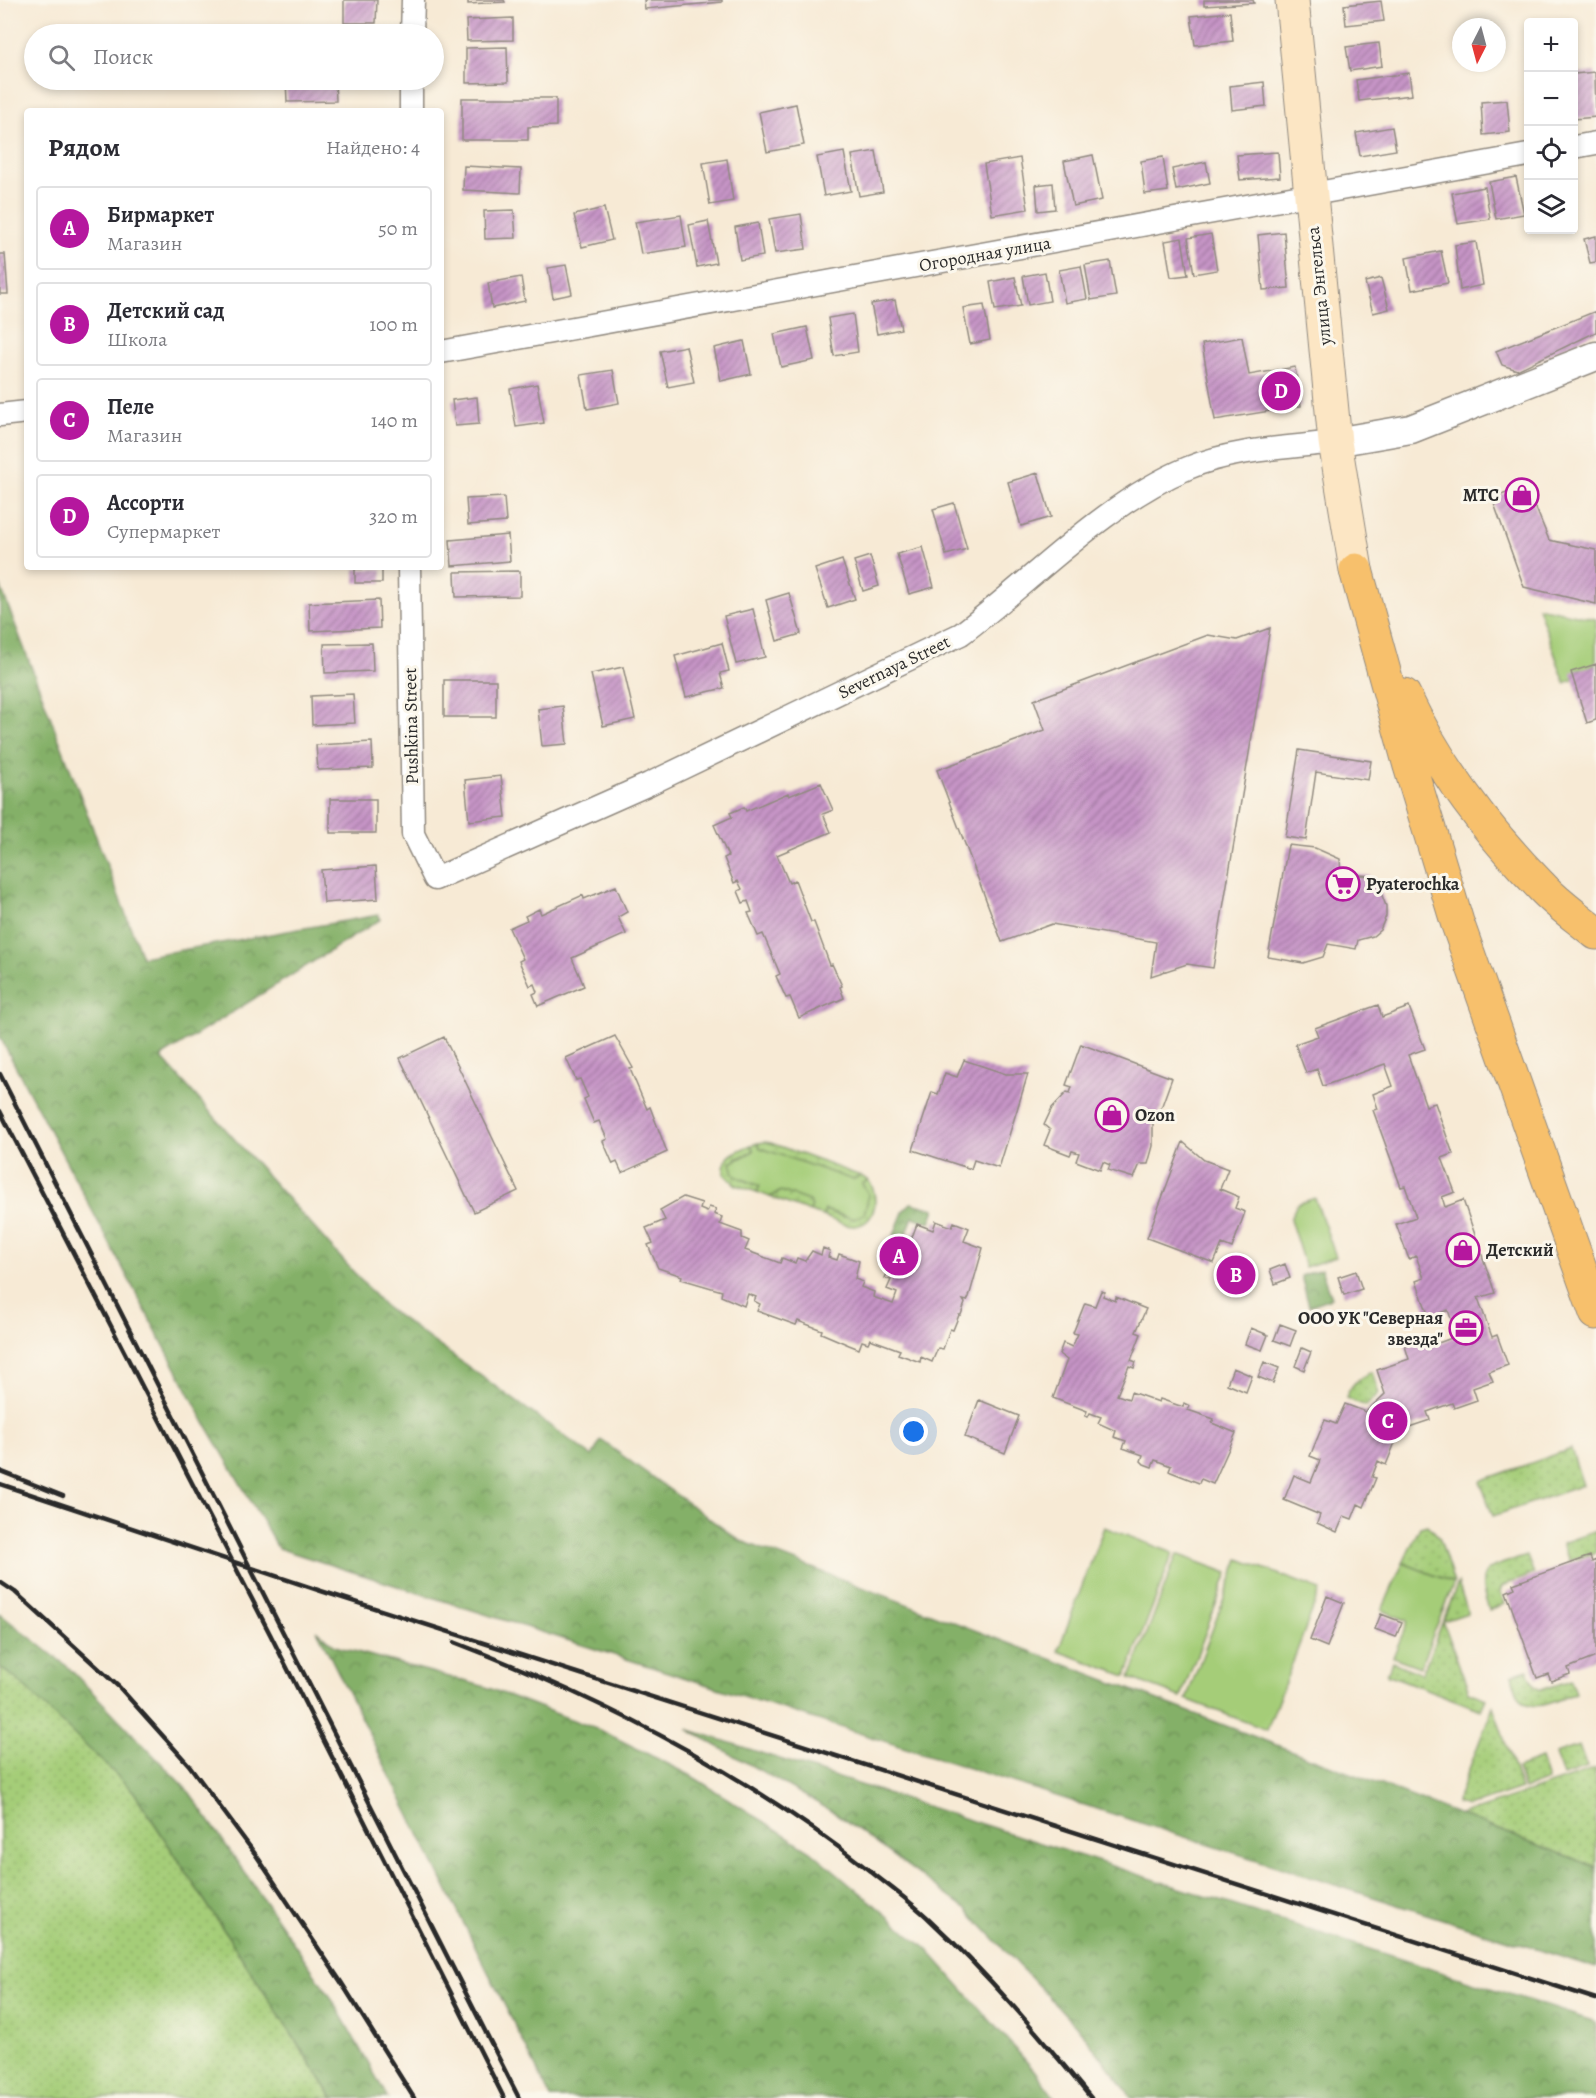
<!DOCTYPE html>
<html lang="ru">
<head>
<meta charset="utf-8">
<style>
  body { margin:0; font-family:Alegreya,serif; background:#f7f7f7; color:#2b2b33 }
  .controls { position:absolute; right:18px; top:18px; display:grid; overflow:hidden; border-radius:6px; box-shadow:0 3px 9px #0003 }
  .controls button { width:54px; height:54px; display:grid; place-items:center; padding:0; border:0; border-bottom:2px solid #e1e1e2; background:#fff; color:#2b2b33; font:30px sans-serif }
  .compass { position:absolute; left:1452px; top:18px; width:54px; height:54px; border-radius:50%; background:#fff; box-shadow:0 3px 9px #0003; rotate:186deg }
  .you { position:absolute; left:914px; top:1432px; width:21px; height:21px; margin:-15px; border:4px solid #fff; border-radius:50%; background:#1a73e8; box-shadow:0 0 0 9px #1a73e833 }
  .badge { display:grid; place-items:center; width:39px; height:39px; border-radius:50%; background:#b5179e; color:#fff; font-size:20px; font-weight:700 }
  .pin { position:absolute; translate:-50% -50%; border:3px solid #fff; box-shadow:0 2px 6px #0006 }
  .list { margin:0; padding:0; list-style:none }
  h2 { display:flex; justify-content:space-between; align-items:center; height:78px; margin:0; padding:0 24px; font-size:26px }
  h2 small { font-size:20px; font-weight:400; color:#7c7c81 }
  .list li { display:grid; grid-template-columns:39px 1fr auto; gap:18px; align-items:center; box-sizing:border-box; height:84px; margin:0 12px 12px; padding:0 12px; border:2px solid #e1e1e2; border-radius:6px }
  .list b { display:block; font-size:22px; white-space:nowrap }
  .list p { margin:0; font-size:20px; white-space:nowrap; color:#7c7c81 }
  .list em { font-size:20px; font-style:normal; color:#7c7c81 }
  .icon { flex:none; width:33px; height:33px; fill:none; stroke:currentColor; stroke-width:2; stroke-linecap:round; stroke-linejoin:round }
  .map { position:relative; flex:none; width:1596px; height:2098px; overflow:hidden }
  .search { position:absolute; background:#fff; box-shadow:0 3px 9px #0003; left:24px; top:24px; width:420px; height:66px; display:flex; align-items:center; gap:15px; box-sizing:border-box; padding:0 21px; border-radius:33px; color:#7c7c81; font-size:22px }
  .panel { position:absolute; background:#fff; box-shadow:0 3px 9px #0003; left:24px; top:108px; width:420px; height:462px; border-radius:6px }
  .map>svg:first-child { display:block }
  .grass { fill:url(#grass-dots); stroke:#687c52; stroke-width:1.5 }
  .forest { fill:url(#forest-crowns); stroke:#586e4a; stroke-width:1.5 }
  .park { fill:#a5cd78; stroke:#687c52; stroke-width:1.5 }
  .building { fill:url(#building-hatch) }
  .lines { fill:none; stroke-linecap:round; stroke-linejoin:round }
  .minor-casing { stroke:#918a80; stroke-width:25 }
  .tertiary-casing { stroke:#918a80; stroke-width:31 }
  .secondary-casing { stroke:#918a80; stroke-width:35 }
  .trunk-casing { stroke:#918a80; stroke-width:35 }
  .minor { stroke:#fff; stroke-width:22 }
  .tertiary { stroke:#fff; stroke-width:28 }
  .secondary { stroke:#fce6c4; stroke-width:33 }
  .trunk { stroke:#f7c06c; stroke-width:33 }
  .rail { stroke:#2b2b2b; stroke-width:4.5 }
  .labels { text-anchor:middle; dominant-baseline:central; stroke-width:6; stroke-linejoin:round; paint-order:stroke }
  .street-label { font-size:18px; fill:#2b2b2b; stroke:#fbf7ec }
  .poi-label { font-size:18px; font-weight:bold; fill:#2b2b2b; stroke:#fbf7ec; text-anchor:start }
</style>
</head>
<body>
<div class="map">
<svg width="1596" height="2098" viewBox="0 0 1596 2098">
  <defs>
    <pattern id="grass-dots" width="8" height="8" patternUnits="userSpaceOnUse" patternTransform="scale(1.5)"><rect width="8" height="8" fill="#a5cd78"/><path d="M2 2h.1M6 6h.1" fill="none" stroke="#8eb068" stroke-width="1.8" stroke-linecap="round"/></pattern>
    <pattern id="forest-crowns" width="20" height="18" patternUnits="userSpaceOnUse" patternTransform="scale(1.5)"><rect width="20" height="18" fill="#84b068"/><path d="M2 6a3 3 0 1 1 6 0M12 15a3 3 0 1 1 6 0" fill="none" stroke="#6c8f56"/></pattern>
    <pattern id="building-hatch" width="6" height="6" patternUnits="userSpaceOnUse" patternTransform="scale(1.5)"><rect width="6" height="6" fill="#c694c6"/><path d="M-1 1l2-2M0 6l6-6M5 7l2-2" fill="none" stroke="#a179a1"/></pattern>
  </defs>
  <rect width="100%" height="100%" fill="#fbf7ec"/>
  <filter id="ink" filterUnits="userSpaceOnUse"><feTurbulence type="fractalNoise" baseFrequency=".0167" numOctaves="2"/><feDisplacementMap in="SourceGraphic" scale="12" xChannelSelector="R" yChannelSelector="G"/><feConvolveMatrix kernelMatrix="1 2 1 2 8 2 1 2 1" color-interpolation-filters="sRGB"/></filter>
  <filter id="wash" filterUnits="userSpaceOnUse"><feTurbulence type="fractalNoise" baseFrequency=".008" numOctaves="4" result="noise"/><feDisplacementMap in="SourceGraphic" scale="24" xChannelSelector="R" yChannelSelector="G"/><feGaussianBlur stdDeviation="1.35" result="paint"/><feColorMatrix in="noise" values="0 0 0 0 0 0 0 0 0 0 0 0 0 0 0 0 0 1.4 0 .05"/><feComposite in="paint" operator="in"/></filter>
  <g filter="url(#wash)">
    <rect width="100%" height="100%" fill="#f7ead5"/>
    <path class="grass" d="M765,1142l6,1 90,33 -8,4 -93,-32 -2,-5z
      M751,1145l3,6 -18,8 5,20 19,7 -3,6 -21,-7 -12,-11c-2,-19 11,-22 27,-29z
      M868,1180c12,14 9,44 -13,46 -10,1 -23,-6 -32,-10l2,-6 19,7 18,-33z
      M781,1191l28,10 3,5 -2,6 -40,-15z
      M1372,1372l7,21 -13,13 -20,-8c4,-13 13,-21 26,-26z
      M1571,1449l12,36 -90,31 -13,-35z
      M1428,1525l11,12 15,46 -51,-20 17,-36z
      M1596,1531v21l-27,9 -7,-18z
      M1527,1556l7,18 -32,12 -2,5 5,13 -16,6c-16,-45 -1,-41 38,-54z
      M1458,1583l10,30 -25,8 26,71 17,7 -5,11 -94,-36 5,-12 30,12z
      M0,1668l14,8 120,116 199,306h-333z
      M1528,1670l7,17 6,3 30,-10 5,13c-15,5 -43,22 -55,6 -5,-6 -7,-17 -9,-24z
      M1493,1706l28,83 -54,18 -11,-4z
      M1579,1746l8,22 -25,8 -7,-22z
      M1541,1759l7,21 -24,9 -7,-21z
      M1596,1769v98l-136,-52z"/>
    <path class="forest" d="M0,585l142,372 236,-42 3,4 -220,138 223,249 208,150 9,-16 138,100 857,327v101l-1318,-420 -73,-125 -205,-386z
      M911,1203l24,6 -5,14 -17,-6 -9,24 -11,-4 11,-27z
      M1321,1269l10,29 -22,8 -8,-30z
      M0,1614l68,53 122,126 140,203 58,102h-55l-199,-306 -120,-115 -14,-9z
      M317,1630l18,16 151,41 116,44 88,44 121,76 116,98 107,121 21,28h-504z
      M687,1729l909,293v76h-464l-50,-66 -115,-122 -132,-97z"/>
    <path class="park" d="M1538,607l58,12v51l-31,13z
      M758,1143l2,5 93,32 8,-4 7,4 -6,4 7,11 -5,19 -10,5 -29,-9 -2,6 -13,-4 2,-6 -3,-5 -28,-10 -11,6 -13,-5 3,-6 -25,-10 -4,-13 23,-12 -3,-6z
      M1315,1198l21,59 -31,10 -15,-48 7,-15z
      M1104,1527l69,26 -47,123 -68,-25z
      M1177,1554l51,19 -47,124 -51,-19z
      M1239,1559l81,31 -53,140 -81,-31z
      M1403,1563l51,20 -34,84 -27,-10 15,-36 -26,-11z"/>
    <g id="blocks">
      <path class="building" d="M344,0h33l-1,23h-32z
        M468,0h36l1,2 -37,2z
        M644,0h78v2l-77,7z
        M1204,0h49l1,3 -50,3z
        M1381,1l3,20 -38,4 -2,-20z
        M1230,12l3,29 -38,4 -4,-29z
        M513,18v22l-46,1 -1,-21z
        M346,31h31v3h-31z
        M1379,43l3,23 -32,5 -4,-24z
        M507,47l1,35 -42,1v-35z
        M1595,72l1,45 -22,2v-45z
        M1409,73l3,22 -53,6 -3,-21z
        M286,80h49l1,21 -49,1z
        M1264,82l2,24 -34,4 -2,-24z
        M462,98h94v28l-28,1v13h-66z
        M1507,100l3,32 -27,3 -2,-33z
        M796,104l8,41 -37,7 -8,-40z
        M1392,127l4,23 -36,6 -4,-23z
        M876,151l7,41 -24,4 -7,-41z
        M844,152l7,39 -27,5 -7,-39z
        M1278,152l2,25 -40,3 -3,-25z
        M1093,155l9,45 -29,6 -9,-45z
        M1163,157l5,34 -23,3 -4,-33z
        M1020,158l8,51 -36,6 -8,-51z
        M727,159l6,42 -23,4 -7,-42z
        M1206,162l4,21 -34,7 -4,-21z
        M464,166l57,3 -1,24 -57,-3z
        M1516,177l8,37 -28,5 -7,-37z
        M1053,183l2,26 -17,2 -2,-26z
        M1485,187l5,32 -32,5 -6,-31z
        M604,208l8,32 -30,7 -8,-32z
        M514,210l2,28 -31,1 -1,-28z
        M801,214l5,35 -31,4 -6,-34z
        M681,215l5,32 -45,7 -6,-32z
        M708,221l8,42 -19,4 -8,-42z
        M758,223l5,33 -23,4 -5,-33z
        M1284,232l5,56 -26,2 -5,-55z
        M1211,234l6,36 -23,4 -6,-36z
        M1596,236v26l-6,1 -6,-24z
        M1182,238l6,37 -17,2 -6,-36z
        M1476,242l7,43 -23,5 -5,-45z
        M1441,251l7,32 -36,7 -6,-32z
        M0,254h5l3,40h-8z
        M1110,261l6,35 -25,4 -6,-35z
        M566,265l6,29 -19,4 -5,-30z
        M1081,266l6,33 -22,4 -6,-33z
        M1045,272l5,29 -22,4 -5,-29z
        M521,277l4,24 -33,7 -4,-25z
        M1015,277l6,29 -26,4 -5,-28z
        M1381,278l8,31 -16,4 -8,-31z
        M895,300l6,29 -24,5 -6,-30z
        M984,305l6,35 -20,4 -7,-36z
        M1596,311v21l-79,38 -15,-5 -6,-14z
        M853,314l5,38 -24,4 -6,-38z
        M807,327l7,33 -33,7 -7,-33z
        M1242,337l7,38 46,-8 6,39 -86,14 -13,-76z
        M744,341l7,33 -30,7 -7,-33z
        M686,346l8,36 -26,5 -8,-36z
        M613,370l6,33 -32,6 -6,-34z
        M537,384l7,39 -28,4 -6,-38z
        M477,397l2,27 -24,2 -3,-26z
        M1038,473l13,44 -30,9 -13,-44z
        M1527,486l22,54 47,10v54l-72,-17 -32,-89z
        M504,497l2,25 -38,3 -2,-26z
        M954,503l13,46 -21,6 -13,-46z
        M508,535l2,26 -58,5 -2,-26z
        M923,547l11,40 -25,7 -12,-40z
        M870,556l9,30 -16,5 -9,-30z
        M842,560l13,39 -27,9 -13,-39z
        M355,569h27v14h-27z
        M520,571v25l-64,1 -1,-25z
        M789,593l12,41 -24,7 -11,-41z
        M379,600l1,28 -70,3 -1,-28z
        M753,609l12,48 -29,7 -12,-48z
        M1270,628l-57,340 -26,-4 -36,12 5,-34 -104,-18 -50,18 -65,-172 108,-40 -11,-30 174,-65 29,5z
        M372,643l1,28 -48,2 -1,-29z
        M722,643l7,28 -9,2 4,15 -38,9 -11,-41z
        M1596,664v56l-9,3 -16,-51z
        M623,667l12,52 -32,7 -12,-52z
        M444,680h52v37h-52z
        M353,694l2,29 -43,2 -1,-29z
        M563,706l4,38 -25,2 -4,-37z
        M372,742l1,26 -55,2 -2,-25z
        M1299,750l72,11 -3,19 -52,-8 -10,68 -21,-3z
        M501,776l5,41 -37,4 -4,-41z
        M821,783l12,27 -10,4 8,18 -54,23 12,28 6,-3 16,42h3l16,43 2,-1 10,22 -2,1 4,11 -45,20 -9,-21 -4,1 -10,-22 4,-2 -17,-40 -5,2 -10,-23 4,-1 -4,-11 -5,2 -5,-12 4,-2 -4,-8 -4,2 -10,-25 4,-2 -14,-31 18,-8 -2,-4 14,-6 2,4 42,-18 1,3z
        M330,799h46v34h-46z
        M1288,845l27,3 25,11 1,14 29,3 -1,8 12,9 5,13v10l-6,14 -7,6 -15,4 -2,9 -28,-5 -5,13 -20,6 -35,-6z
        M376,866l2,33 -54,4 -3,-33z
        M616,886l11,26 -9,5 8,17 -54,24 12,28 -46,20 -5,-12 4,-2 -3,-8 -4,2 -11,-25 4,-2 -14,-31 18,-8 -2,-4 14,-7 2,5 42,-19 1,4z
        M1378,1005l4,12 27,-10 16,42 -17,6 18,51 9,-3 18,51 -11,4 13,34 -13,5 3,10 18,-7 32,93 -17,5 14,39 5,-2 11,30 -19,7 4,9 -20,7 4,12 -23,8 -2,-5 -25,9 3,8 -30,10 -14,35 -8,-4 -6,16 4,1 -12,29 -6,-3 -6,15 -8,-3 -7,16 -20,-9 3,-8 -36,-15 10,-25 17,7 9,-22 -10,-4 15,-36 11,4 9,-20 21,8 19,-18 -8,-24 32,-11 -4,-13 25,-9 3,8 24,-9 -9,-26 -19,7 -13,-36 8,-3 -8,-22 -7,3 -13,-35 20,-7 -11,-31 -4,1 -28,-77 5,-1 -5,-15 20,-8 -8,-22 -62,22 -6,-17 -11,4 -11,-29 23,-8 -3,-8z
        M615,1036l18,32 -3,1 17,40 3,-2 17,45 -45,21 -5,-11 -4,2 -10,-23 4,-2 -8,-18 -5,2 -10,-24 4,-2 -8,-18 -4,1 -10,-22z
        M444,1037l74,154 -44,21 -74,-154z
        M1081,1044l91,34 -15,41 -6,-3 -2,6 4,1v23l-5,18h-8l-6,14 -26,-8 2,-5 -7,-3 -3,8 -24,-9 3,-8 -7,-2 -2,4 -26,-10 6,-15 -6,-5 8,-17 15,-16 3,1 2,-6 -6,-2z
        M964,1060l42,14h22l-29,94 -25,-8 -3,9 -58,-19 19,-58 6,2 7,-21 12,4z
        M1183,1142l21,18 24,9 -8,20 19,8 -4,11 10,4 -13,36 -10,-4 -8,19 -67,-25z
        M683,1197l19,6 -2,6 7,3 2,-5 7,2 -2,5 8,3 -2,7 22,8v6l7,3 -4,9 35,13 2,-5 13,5 2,-5 8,3 7,-10 9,4 2,-7 7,3 -2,6 9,3 2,-6 20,7 -4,18 8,3 -2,5 13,5 -1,5 20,7 4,-11 -10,-4 4,-9 -6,-2 3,-7 5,3 2,-4 1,-5 -6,-3 7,-18 11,4 9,-24 16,6 3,-9 16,6 2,-5 15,6 -5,13 19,7 -14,49 -2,4 -4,-1 2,3 -4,12h-2l-6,15 -3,-1 -7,20 -5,-1 -6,14 -11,-5 -1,5 -22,-8 2,-4 -30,-11 -2,4 -6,-2 -3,8 -10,-4 -28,-12 1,-3 -24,-9 -2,4 -39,-14 3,-7 -6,-3 2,-4 -8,-3 -4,12 -23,-10 1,-5 -41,-12 1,-3 -24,-8 -10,-23 5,-2 -7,-15 19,-8 -5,-10z
        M1285,1264l5,14 -15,6 -5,-14z
        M1356,1271l6,18 -18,6 -6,-18z
        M1101,1291l4,1 -2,4 12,5 1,-4 30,12 -10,23 5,2 -10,26 5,2 -2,6 -5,-2 -12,29 12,4 2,-7 28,10 1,-3 23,8 1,-4 6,3 -2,4 26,9 -2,4 24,10 -23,51 -12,-5 -2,4 -28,-11 -2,-1 2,-5 -16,-6 -3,7 -8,-3 -3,-3 2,-6 -20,-7 3,-7 -12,-4 2,-6 -18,-8 3,-6 -11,-4 -2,4 -3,-1 2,-5 -34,-13 14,-38 -8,-6 4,-11 9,4 6,-13 -5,-1 12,-30 10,3z
        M1280,1324l16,6 -6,16 -16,-6z
        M1251,1328l17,7 -6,15 -17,-6z
        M1302,1348l9,4 -7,18 -9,-4z
        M1264,1362l15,6 -6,15 -15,-6z
        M1233,1368l19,8 -6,16 -19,-8z
        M979,1400l40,16 -14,37 -40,-16z
        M1590,1556l2,6 4,-2v97l-28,11 2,6 -19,7 -3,-7 -11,4 -31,-86 9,-4 -2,-4z
        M1327,1596l17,7 -17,44 -17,-7z
        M1381,1614l21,8 -6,15 -21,-8z"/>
    </g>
  </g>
  <g filter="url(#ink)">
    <use href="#blocks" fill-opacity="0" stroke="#918a80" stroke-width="1.5"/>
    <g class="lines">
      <g class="minor-casing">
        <path id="minor" d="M412,34l1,-34
          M411,111v-31
          M1574,147l22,-4
          M441,352l1087,-197
          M0,415l27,-3
          M409,567l4,267 22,45 214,-95 312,-150c72,-54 143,-131 227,-166 45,-19 99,-20 147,-26"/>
      </g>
      <g class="tertiary-casing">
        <path id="tertiary" d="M1335,442l76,-13 185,-73"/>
      </g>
      <g class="secondary-casing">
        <path id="secondary" d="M1292,0l43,442 21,128"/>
      </g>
      <g class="trunk-casing">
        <path id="trunk" d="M1356,570l54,196 47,156 139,391
          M1404,695c34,71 81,134 136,190 16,18 37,32 56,48"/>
      </g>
      <use href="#minor" class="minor"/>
      <use href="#tertiary" class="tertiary"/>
      <use href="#secondary" class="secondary"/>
      <use href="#trunk" class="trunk"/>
      <path class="rail" d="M0,1074l519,1024
        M0,1111l270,523 234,464
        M0,1471l63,25
        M0,1484l321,107 1275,408
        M0,1582l15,10 105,96 69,77 67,90 85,127 73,116
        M454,1642c149,57 290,130 416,229 20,16 41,31 60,49 59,55 110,116 161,178"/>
    </g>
  </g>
  <defs>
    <g id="shop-ring" transform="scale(1.725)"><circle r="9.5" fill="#fbf7ec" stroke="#b5179e" stroke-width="1.5"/><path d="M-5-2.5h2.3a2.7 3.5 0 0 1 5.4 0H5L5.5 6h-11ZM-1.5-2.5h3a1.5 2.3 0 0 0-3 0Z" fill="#b5179e"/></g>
    <g id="supermarket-ring" transform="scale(1.725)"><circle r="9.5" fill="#fbf7ec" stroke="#b5179e" stroke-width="1.5"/><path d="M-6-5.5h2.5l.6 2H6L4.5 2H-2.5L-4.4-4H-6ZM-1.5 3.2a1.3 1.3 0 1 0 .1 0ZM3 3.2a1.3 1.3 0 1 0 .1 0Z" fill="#b5179e"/></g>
    <g id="office-ring" transform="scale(1.725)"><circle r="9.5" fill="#fbf7ec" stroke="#b5179e" stroke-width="1.5"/><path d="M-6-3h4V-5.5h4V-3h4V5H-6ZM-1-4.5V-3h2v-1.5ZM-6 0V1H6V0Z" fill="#b5179e"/></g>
  </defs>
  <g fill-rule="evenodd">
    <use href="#shop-ring" x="1522" y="495"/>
    <use href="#supermarket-ring" x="1343" y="884"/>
    <use href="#shop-ring" x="1112" y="1115"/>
    <use href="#shop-ring" x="1463" y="1250"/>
    <use href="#office-ring" x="1466" y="1328"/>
  </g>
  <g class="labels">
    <g class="street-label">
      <text transform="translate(985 254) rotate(-10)">Огородная улица</text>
      <text transform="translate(1319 286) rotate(-96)">улица Энгельса</text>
      <text transform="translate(894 667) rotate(-26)">Severnaya Street</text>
      <text transform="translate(411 726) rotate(-91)">Pushkina Street</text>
    </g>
    <g class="poi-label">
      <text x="1499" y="495" text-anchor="end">МТС</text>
      <text x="1366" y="884">Pyaterochka</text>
      <text x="1135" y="1115">Ozon</text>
      <text x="1486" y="1250">Детский</text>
      <text x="1443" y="1318" text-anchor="end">ООО УК "Северная<tspan x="1443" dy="21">звезда"</tspan></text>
    </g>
  </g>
</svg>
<div class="controls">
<button>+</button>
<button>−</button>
<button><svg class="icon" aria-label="locate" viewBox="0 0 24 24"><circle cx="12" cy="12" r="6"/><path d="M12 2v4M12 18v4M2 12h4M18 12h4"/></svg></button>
<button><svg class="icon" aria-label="layers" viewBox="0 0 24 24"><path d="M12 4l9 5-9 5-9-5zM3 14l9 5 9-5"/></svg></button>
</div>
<svg class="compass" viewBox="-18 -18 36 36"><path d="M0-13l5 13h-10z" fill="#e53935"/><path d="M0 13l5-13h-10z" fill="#7c7c81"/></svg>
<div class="you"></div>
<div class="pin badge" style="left:899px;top:1256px">A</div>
<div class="pin badge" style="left:1236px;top:1275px">B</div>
<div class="pin badge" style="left:1388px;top:1421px">C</div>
<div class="pin badge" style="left:1281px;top:391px">D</div>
<div class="search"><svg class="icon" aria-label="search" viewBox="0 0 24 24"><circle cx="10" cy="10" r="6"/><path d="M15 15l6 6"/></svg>Поиск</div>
<section class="panel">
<h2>Рядом<small>Найдено: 4</small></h2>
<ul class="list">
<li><span class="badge">A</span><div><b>Бирмаркет</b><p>Магазин</p></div><em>50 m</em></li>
<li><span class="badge">B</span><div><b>Детский сад</b><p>Школа</p></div><em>100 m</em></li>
<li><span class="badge">C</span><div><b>Пеле</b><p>Магазин</p></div><em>140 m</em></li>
<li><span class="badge">D</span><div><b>Ассорти</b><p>Супермаркет</p></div><em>320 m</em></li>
</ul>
</section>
</div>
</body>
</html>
